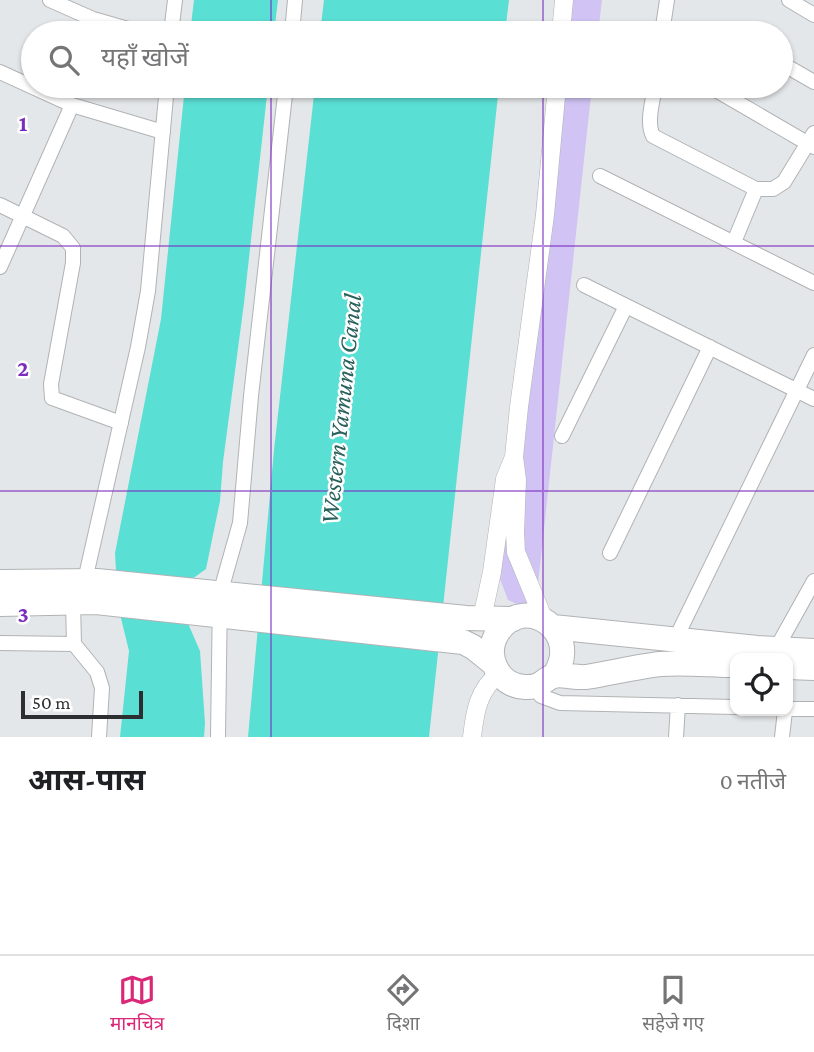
<!DOCTYPE html>
<html lang="hi">
<head>
<meta charset="utf-8">
<style>
  body { margin:0; font-family:"Crimson Pro","Noto Sans Devanagari",serif; background:#f2f2f2; color:#202124 }
  .controls { position:absolute; right:21px; bottom:21px; display:grid; overflow:hidden; border-radius:14px; box-shadow:0 2px 5px #0004 }
  .controls button { width:63px; height:63px; display:grid; place-items:center; padding:0; border:0; border-bottom:2px solid #e0e0e0; background:#fff; color:#202124; font:35px sans-serif }
  .scale { position:absolute; left:21px; bottom:18px; width:122px; box-sizing:border-box; padding-left:7px; border:4px solid #2d2e2f; border-top:0; font-size:19px; line-height:24px; white-space:nowrap; color:#2d2e2f; -webkit-text-stroke:5px #fff; paint-order:stroke }
  .list { margin:0; padding:0; list-style:none }
  h2 { display:flex; justify-content:space-between; align-items:center; height:91px; margin:0; padding:0 28px; font-size:30px }
  h2 small { font-size:23px; font-weight:400; color:#757577 }
  .icon { flex:none; width:38px; height:38px; fill:none; stroke:currentColor; stroke-width:2; stroke-linecap:round; stroke-linejoin:round }
  .map { position:relative; flex:none; width:814px; height:737px; overflow:hidden }
  .search { position:absolute; background:#fff; box-shadow:0 2px 5px #0004; left:21px; right:21px; top:21px; height:77px; display:flex; align-items:center; gap:18px; box-sizing:border-box; padding:0 24px; border-radius:38px; color:#757577; font-size:26px }
  .sheet { height:217px; background:#fff }
  nav { display:flex; justify-content:space-around; align-items:center; box-sizing:border-box; height:98px; border-top:2px solid #e0e0e0; background:#fff; font-size:19px; color:#757577 }
  nav a { display:grid; justify-items:center; gap:4px }
  nav .on { color:#db2777 }
  .map>svg:first-child { display:block }
  .green { fill:#d1c4f5 }
  .water { fill:#5adfd5 }
  .lines { fill:none; stroke-linecap:round; stroke-linejoin:round }
  .minor-casing { stroke:#b0b3b5; stroke-width:16 }
  .tertiary-casing { stroke:#b0b3b5; stroke-width:19 }
  .trunk-casing { stroke:#b0b3b5; stroke-width:26 }
  .minor { stroke:#fff; stroke-width:14 }
  .tertiary { stroke:#fff; stroke-width:18 }
  .trunk { stroke:#fff; stroke-width:24 }
  .grid { fill:none; stroke:#7b2cbf; stroke-width:2; stroke-opacity:0.55 }
  .labels { text-anchor:middle; dominant-baseline:central; stroke-width:5; stroke-linejoin:round; paint-order:stroke }
  .water-label { font-size:26px; font-style:italic; fill:#28605b; stroke:#fff }
  .grid-label { font-size:23px; text-anchor:middle; font-weight:bold; fill:#7b2cbf; stroke:#fff; stroke-width:5; stroke-linejoin:round; paint-order:stroke }
</style>
</head>
<body>
<div class="map">
<svg width="814" height="737" viewBox="0 0 814 737">
  <rect width="100%" height="100%" fill="#e4e7e9"/>
  <path class="green" d="M558,0h44l-4,33h-43z
    M549,86h43l-57,526 -27,-12 -11,-29z"/>
  <path class="water" d="M194,0h84l-4,33h-84z
    M324,0h185l-4,33h-185z
    M185,86h83l-24,217 -21,159 -3,39 -14,68 -21,15 -2,28 17,39 5,72 -1,14h-84l9,-86 -11,-45 -3,-53 46,-234z
    M315,86h184l-70,651h-181l26,-287z"/>
  <g class="lines">
    <g class="minor-casing">
      <path id="minor" d="M50,0l43,19 49,14
        M789,0l25,15
        M171,33l4,-33
        M292,33l3,-33
        M662,33l5,-33
        M781,63l33,19
        M0,72l72,33 91,27
        M655,86c-2,15 -9,36 -2,50l103,53h17l11,-7 30,-49
        M709,86l105,61
        M600,176l214,107
        M0,205l63,31 10,12v15l-22,121 1,14 69,25
        M734,242l22,-53
        M0,267l72,-162
        M584,285l230,114
        M562,436l64,-130
        M610,553l100,-206
        M85,580l53,-233 10,-56 19,-205
        M73,602l1,42 23,28 5,16 -3,49
        M675,640l139,-285
        M0,643l74,1
        M776,649l38,-68
        M536,686l5,10 19,7 175,4
        M788,709h26
        M218,737l2,-143 20,-71 11,-127 35,-310
        M676,737l2,-32
        M782,737l3,-26"/>
    </g>
    <g class="tertiary-casing">
      <path id="tertiary" d="M561,33l3,-33
        M482,618l10,-46 13,-93 9,-22
        M544,620l-28,-68 -1,-19 2,-53 -3,-23 5,-50 26,-192 12,-129
        M472,737c3,-26 6,-46 27,-64"/>
    </g>
    <g class="trunk-casing">
      <path id="trunk" d="M0,582l97,-1 369,37 47,1
        M0,604l96,-2 367,40 10,5 21,17
        M553,627l204,21 57,3
        M788,667l26,1
        M554,676c30,-44 -30,-84 -56,-44 -15,23 0,54 27,55 18,1 19,-9 29,-11 6,-2 23,2 32,1 25,-4 49,-10 74,-13 25,-2 51,1 75,1"/>
    </g>
    <use href="#minor" class="minor"/>
    <use href="#tertiary" class="tertiary"/>
    <use href="#trunk" class="trunk"/>
  </g>
  <path class="grid" d="M271,0v33M543,0v33M271,86v651M543,86v651M0,246h814M0,491h814"/>
  <g class="labels">
    <g class="water-label">
      <text transform="translate(341 409) rotate(-84)">Western Yamuna Canal</text>
    </g>
  </g>
  <g class="grid-label">
    <text x="23" y="131">1</text>
    <text x="23" y="376">2</text>
    <text x="23" y="622">3</text>
  </g>
</svg>
<div class="controls">
<button><svg class="icon" aria-label="locate" viewBox="0 0 24 24"><circle cx="12" cy="12" r="6"/><path d="M12 2v4M12 18v4M2 12h4M18 12h4"/></svg></button>
</div>
<div class="scale">50 m</div>
<div class="search"><svg class="icon" aria-label="search" viewBox="0 0 24 24"><circle cx="10" cy="10" r="6"/><path d="M15 15l6 6"/></svg>यहाँ खोजें</div>
</div>
<section class="sheet">
<h2>आस-पास<small>0 नतीजे</small></h2>
<ul class="list">
</ul>
</section>
<nav>
<a class="on"><svg class="icon" aria-label="map" viewBox="0 0 24 24"><path d="M3 6l6-2 6 2 6-2v14l-6 2-6-2-6 2zM9 4v14M15 6v14"/></svg>मानचित्र</a>
<a><svg class="icon" aria-label="directions" viewBox="0 0 24 24"><path d="M12 3l9 9-9 9-9-9zM9 14v-3h6M13 9l2 2-2 2"/></svg>दिशा</a>
<a><svg class="icon" aria-label="saved" viewBox="0 0 24 24"><path d="M7 4h10v16l-5-4-5 4z"/></svg>सहेजे गए</a>
</nav>
</body>
</html>
